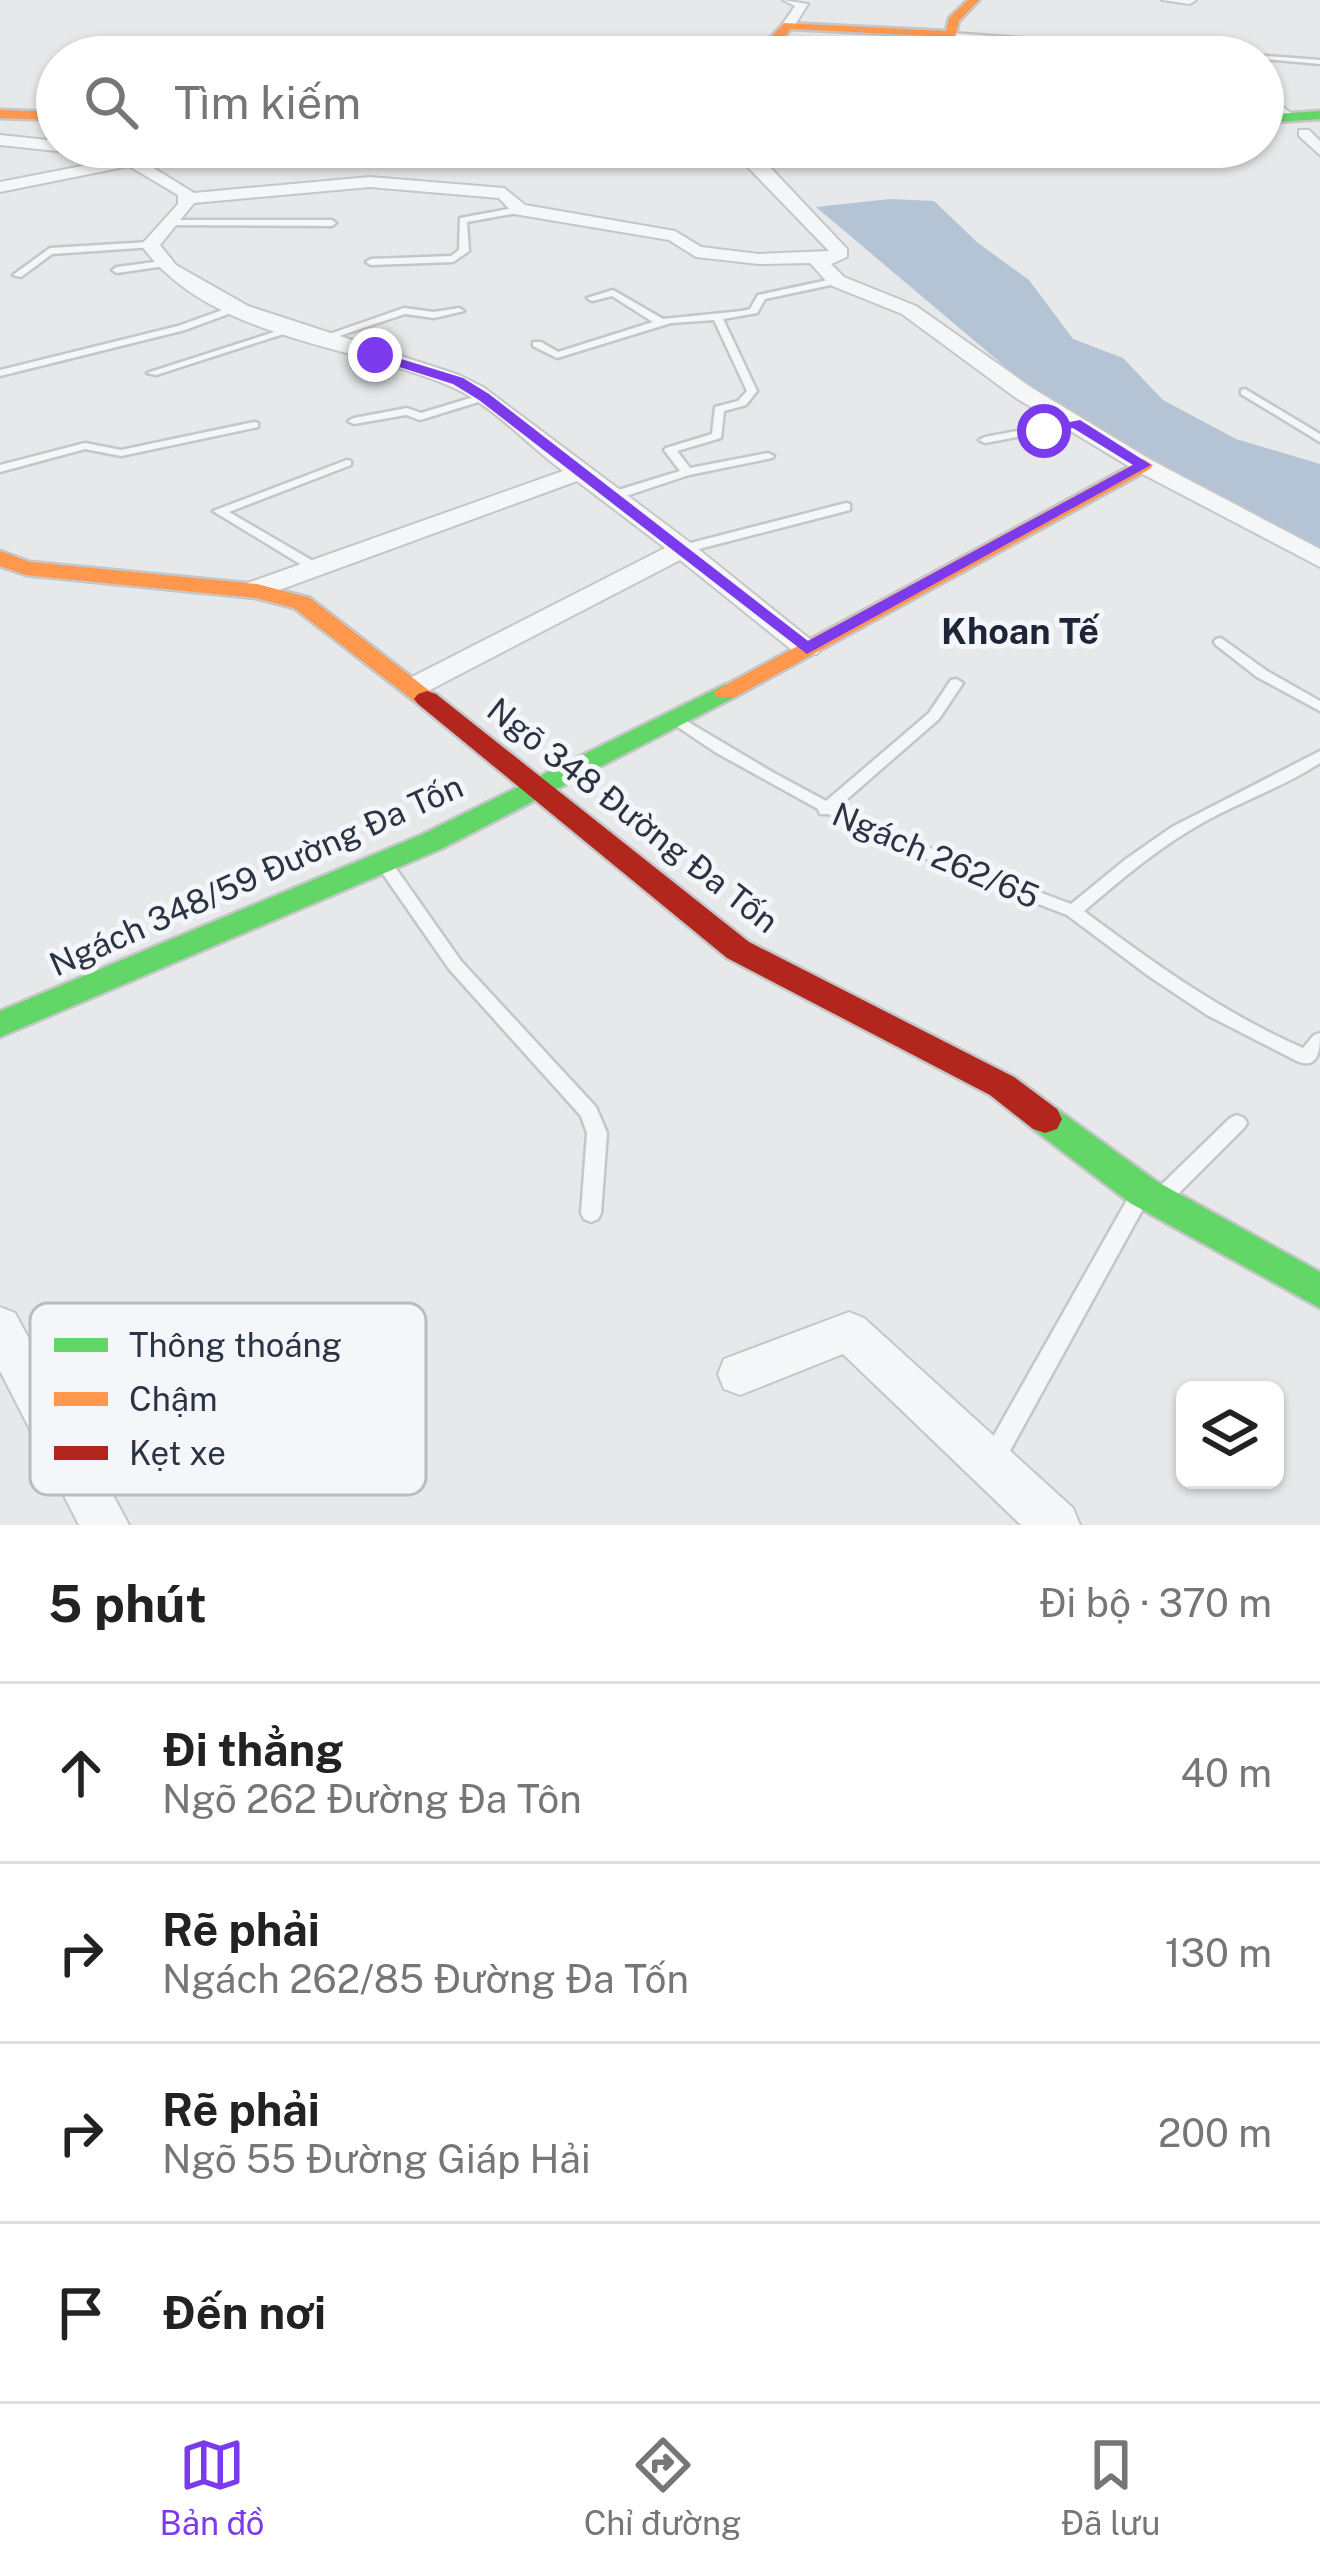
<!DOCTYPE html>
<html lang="vi">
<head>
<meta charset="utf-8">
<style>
  body { margin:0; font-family:"Public Sans",sans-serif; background:#f2f2f2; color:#222 }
  .controls { position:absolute; right:36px; bottom:36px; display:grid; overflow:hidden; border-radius:18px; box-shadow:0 3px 9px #0004 }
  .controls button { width:108px; height:108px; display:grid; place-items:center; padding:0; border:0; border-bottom:3px solid #e0e0e0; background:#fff; color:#222; font:60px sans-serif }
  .stop { position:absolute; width:36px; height:36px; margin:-27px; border:9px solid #7c3aed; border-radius:50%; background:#fff }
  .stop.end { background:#7c3aed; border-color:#fff; box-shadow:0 3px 12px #0008 }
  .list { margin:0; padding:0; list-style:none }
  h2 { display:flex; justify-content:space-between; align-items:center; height:156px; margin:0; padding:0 48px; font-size:51px }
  h2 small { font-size:39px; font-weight:400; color:#767676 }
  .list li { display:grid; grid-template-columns:78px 1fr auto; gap:36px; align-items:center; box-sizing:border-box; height:180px; padding:0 48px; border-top:3px solid #e0e0e0 }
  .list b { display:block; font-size:45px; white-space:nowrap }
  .list p { margin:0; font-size:39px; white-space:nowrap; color:#767676 }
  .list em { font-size:39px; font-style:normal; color:#767676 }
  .icon { flex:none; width:66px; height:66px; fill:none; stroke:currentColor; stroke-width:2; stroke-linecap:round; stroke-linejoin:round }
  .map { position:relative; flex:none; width:1320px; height:1525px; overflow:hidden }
  .search { position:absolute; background:#fff; box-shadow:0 3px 9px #0004; left:36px; right:36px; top:36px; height:132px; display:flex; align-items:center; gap:30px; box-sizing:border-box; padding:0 42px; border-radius:66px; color:#767676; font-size:45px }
  .sheet { height:876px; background:#fff }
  nav { display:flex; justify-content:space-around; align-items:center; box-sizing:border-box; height:168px; border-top:3px solid #e0e0e0; background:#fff; font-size:33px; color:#767676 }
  nav a { display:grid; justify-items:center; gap:6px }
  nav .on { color:#7c3aed }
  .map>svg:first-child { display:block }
  .water { fill:#b4c4d5 }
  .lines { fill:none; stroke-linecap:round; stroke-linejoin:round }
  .lane-casing { stroke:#c4c6c8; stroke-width:5 }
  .street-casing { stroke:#c4c6c8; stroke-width:4 }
  .fast-casing { stroke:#c4c6c8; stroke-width:5 }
  .slow-casing { stroke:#c4c6c8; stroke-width:5 }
  .jam-casing { stroke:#c4c6c8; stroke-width:5 }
  .lane { fill:#f5f6f7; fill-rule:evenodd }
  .street { fill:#f5f6f7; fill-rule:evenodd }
  .fast { fill:#63d668; fill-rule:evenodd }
  .slow { fill:#ff974d; fill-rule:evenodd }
  .jam { fill:#b3261e; fill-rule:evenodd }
  .route { fill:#7c3aed }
  .labels { text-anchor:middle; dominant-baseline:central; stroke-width:10; stroke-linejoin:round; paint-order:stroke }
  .street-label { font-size:33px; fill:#2b3445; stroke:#f4f6f9 }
  .neighbourhood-label { font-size:36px; font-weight:bold; fill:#1d2536; stroke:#f4f6f9 }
  .key { fill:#f4f6f9; stroke:#b8bcc3; stroke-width:3 }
  .key-label { font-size:33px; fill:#2b3445 }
</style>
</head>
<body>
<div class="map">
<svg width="1320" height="1525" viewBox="0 0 1320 1525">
  <rect width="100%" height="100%" fill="#e6e8ea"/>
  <path class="water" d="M890,199l44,2 44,42 51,37 44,59 50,19 40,42 73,39 84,25v91l-286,-164 -218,-184z"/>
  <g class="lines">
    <g class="lane-casing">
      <path id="lane" d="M951,33l369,27v4l-57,-5v-2h-33l-281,-21z
        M520,207l3,1v4l-56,10 2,29 -16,11 -82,3 -5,-3 5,-3 80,-3 8,-6 1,-32z
        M167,220h165l4,3 -4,3 -168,-1v-4z
        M150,242l4,3 -1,2 -101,7 -31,23 -8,-2 37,-27z
        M162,261l5,3 -2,2 -48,7 -5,-3 5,-3z
        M837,278l5,3 -2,2 -75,16 -8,14 -34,6 34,72 -11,14 -22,6 -3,27 -44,13 13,17 78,-15 6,3 -2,2 -83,17 -69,23h-8v-6l68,-21 -16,-21 2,-2 46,-14 3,-27 23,-6 9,-10 -33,-71 -43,3 -114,35 -24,-12v-4h8l17,10 95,-30 -41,-26 -20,5 -5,-3 26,-8 50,29 79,-8 8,-2 8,-14z
        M239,304l3,1v4l-57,21 -185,46v-6l178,-44z
        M404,308l30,4 25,-4 5,3 -30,7 -29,-4 -78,26 -9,-2z
        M290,327l9,2 -143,46 -9,-2z
        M1245,389l75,45v8l-79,-48v-4z
        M484,394l5,3 -1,2 -68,21 -14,-5 -52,9 -6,-3 6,-3 53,-10 14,5z
        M1075,420l6,3 -2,2 -94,18 -6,-3 6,-3z
        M254,422l4,1v4l-137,29 -36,-7 -85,23v-7l85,-22 36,7z
        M347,460l4,1v4l-122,47 89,52v6h-8l-97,-59z
        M846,503l4,1v6l-167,43 -6,-4 2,-3z
        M1221,638l46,33 53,30v10l-63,-34 -41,-32 -2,-3 2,-3z
        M956,679l7,4 -24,36 -101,88 136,61 97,36 55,-45 46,-32 148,-76v12c-37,24 -78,38 -116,59 -44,24 -82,57 -120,89 69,52 139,102 219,137l11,-13 6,-2c0,14 0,36 -21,29l-92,-47 -57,-38 -83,-62 -105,-40 -134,-61h-8l-2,-5 -103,-57 -49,-33 7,-4 5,1 96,57 52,28 103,-88 22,-33z
        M384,859l6,1 71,101 135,146 11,26 -6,80 -3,6 -7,3 -7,-3 -3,-6 6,-80 -6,-17 -132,-147 -73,-105 2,-4z
        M1237,1115l7,3 3,5 -3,5 -72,72 -7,2 -7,-2 -3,-6 3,-6 72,-70z
        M1138,1191l7,2 3,6 -3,6 -145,264 -8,3 -8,-3 -4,-8 4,-8 147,-260z"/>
    </g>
    <g class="street-casing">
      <path id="street" d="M783,0l25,4 -15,24 -11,-3 13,-19z
        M1162,0h34l-6,4z
        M1218,50l10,7h-15z
        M1263,91l29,23v6h-10l-19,-17z
        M1299,130h10l11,11v14l-21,-19z
        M0,135l57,6v6h92l-10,12 55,34 176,-16 134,11 21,17 150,26 26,16 58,7 70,-3 -85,-88 -7,-13 14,-3 96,102v8l-16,7 13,13 72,29 116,82 119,72 169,89v18l-185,-97 -119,-72 -114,-84 -72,-29 -20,-22 -51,1 -63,-7 -27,-17 -155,-26 -15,-16 -129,-11 -176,16 -34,42 16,20 72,41 211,69 24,12 209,157 129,104 -4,6h-20l-117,-94 -256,133h-20l-4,-6 4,-6 261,-133 -88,-67 -317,116h-18l-4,-6 4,-6 321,-114c-38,-28 -74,-70 -118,-87 -100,-41 -236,-46 -304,-139l37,-41v-9l-49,-29 -129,26v-10l123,-24 -123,-13z
        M0,1307l15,6 114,212h-50l-79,-154z
        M849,1312l15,6 209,190 7,17h-59l-178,-171 -103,41 -16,-6 -6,-15 6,-15z"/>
    </g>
    <g class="fast-casing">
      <path id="fast" d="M1320,111v8l-57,4v-8z
        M636,147h380l-7,4 -101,4 -265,-4z
        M726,684l13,8 -4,5 -294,152 -441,188v-26l421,-176z
        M1045,1105l12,4 99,72 164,91v36l-190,-105 -97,-74 -5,-10 5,-10z"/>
    </g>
    <g class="slow-casing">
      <path id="slow" d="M968,0h11l-20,21 -4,16 -164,-8 -25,28h-13l31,-34 162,8 3,-13z
        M0,110l57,2v8l-57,-2z
        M1143,459l10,6 -3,4 -415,228h-18l-4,-5z
        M0,551l30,11 227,22 53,14 130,101 -4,5h-18l-124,-96 -38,-10 -230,-23 -26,-9z"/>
    </g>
    <g class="jam-casing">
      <path id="jam" d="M427,691l9,3 313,248 265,135 43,32 5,10 -5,10 -12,4 -12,-4 -43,-34 -263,-137 -309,-254 -4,-5 4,-5z"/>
    </g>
    <use href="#lane" class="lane"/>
    <use href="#street" class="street"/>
    <use href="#fast" class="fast"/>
    <use href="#slow" class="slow"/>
    <use href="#jam" class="jam"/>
  </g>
  <path class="route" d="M375,351l88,27 26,16 319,247 325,-176 -60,-37 -29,7 -5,-7 41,-8 71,45 -344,189 -328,-254 -26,-16 -82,-26z"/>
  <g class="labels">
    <g class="street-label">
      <text transform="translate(633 815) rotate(38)">Ngõ 348 Đường Đa Tốn</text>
      <text transform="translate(936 855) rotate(23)">Ngách 262/65</text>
      <text transform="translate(256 875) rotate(-24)">Ngách 348/59 Đường Đa Tốn</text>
    </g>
    <g class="neighbourhood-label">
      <text x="1020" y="631">Khoan Tế</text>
    </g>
  </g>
  <rect x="30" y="1303" width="396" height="192" rx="18" class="key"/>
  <rect x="54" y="1338" width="54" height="14" fill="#63d668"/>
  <rect x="54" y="1392" width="54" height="14" fill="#ff974d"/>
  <rect x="54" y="1446" width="54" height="14" fill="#b3261e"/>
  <g class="key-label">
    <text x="129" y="1357">Thông thoáng</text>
    <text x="129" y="1411">Chậm</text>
    <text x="129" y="1465">Kẹt xe</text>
  </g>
</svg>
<div class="controls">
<button><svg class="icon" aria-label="layers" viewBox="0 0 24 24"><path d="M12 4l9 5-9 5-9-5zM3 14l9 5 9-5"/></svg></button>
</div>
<div class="stop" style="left:1044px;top:431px"></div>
<div class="stop end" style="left:375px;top:355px"></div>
<div class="search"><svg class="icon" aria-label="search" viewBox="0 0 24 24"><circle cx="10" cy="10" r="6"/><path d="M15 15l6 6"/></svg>Tìm kiếm</div>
</div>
<section class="sheet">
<h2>5 phút<small>Đi bộ · 370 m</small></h2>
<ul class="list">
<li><svg class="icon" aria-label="ahead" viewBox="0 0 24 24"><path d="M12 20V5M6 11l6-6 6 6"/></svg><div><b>Đi thẳng</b><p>Ngõ 262 Đường Đa Tôn</p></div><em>40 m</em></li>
<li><svg class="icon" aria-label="right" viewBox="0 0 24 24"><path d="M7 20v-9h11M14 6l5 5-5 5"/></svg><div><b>Rẽ phải</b><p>Ngách 262/85 Đường Đa Tốn</p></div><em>130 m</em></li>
<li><svg class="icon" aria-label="right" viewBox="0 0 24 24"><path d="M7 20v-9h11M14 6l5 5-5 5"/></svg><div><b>Rẽ phải</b><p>Ngõ 55 Đường Giáp Hải</p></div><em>200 m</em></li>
<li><svg class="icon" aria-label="arrive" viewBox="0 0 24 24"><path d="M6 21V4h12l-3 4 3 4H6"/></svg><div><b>Đến nơi</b></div></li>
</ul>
</section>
<nav>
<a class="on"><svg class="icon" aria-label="map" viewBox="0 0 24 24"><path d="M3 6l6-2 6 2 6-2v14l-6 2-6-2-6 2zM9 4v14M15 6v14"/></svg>Bản đồ</a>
<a><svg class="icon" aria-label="directions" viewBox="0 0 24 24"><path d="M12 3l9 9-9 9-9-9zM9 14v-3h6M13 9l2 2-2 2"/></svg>Chỉ đường</a>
<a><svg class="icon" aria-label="saved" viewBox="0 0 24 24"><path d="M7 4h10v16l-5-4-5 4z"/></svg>Đã lưu</a>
</nav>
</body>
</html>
